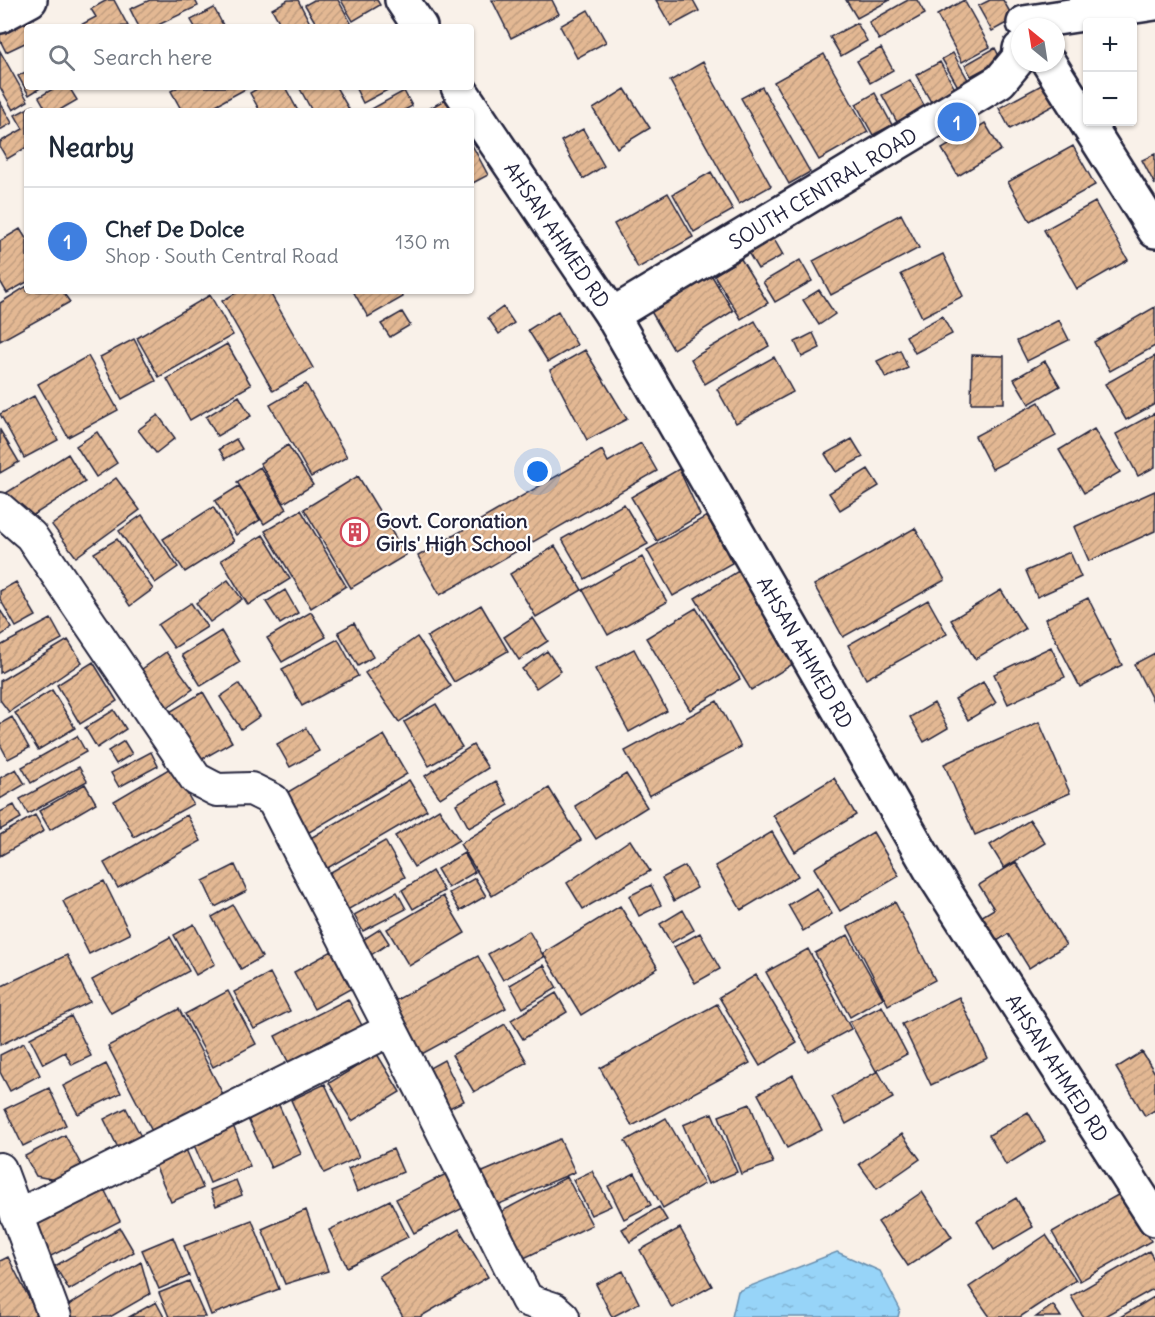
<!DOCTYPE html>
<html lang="en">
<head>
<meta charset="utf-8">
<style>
  body { margin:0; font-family:Delius,sans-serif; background:#f6f6f7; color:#1f2937 }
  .controls { position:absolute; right:18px; top:18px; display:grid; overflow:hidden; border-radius:6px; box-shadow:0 2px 4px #0004 }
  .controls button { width:54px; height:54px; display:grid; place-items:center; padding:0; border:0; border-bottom:2px solid #e0e1e3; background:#fff; color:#1f2937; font:30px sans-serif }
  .compass { position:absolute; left:1011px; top:18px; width:54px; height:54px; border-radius:50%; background:#fff; box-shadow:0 2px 4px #0004; rotate:330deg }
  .you { position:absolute; left:538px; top:472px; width:21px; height:21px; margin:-15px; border:4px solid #fff; border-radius:50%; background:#1a73e8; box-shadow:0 0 0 9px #1a73e833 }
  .badge { display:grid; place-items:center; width:39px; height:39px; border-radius:50%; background:#d1495b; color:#fff; font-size:20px; font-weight:700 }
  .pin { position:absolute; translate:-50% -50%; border:3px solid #fff; box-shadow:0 2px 6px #0006 }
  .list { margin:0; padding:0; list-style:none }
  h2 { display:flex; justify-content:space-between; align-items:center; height:78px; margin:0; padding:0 24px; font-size:26px }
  h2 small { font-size:20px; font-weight:400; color:#747a83 }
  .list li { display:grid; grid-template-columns:39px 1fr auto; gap:18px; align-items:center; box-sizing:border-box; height:108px; padding:0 24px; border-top:2px solid #e0e1e3 }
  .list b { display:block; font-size:22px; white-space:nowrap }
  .list p { margin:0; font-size:20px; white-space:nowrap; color:#747a83 }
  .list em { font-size:20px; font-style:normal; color:#747a83 }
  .icon { flex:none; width:33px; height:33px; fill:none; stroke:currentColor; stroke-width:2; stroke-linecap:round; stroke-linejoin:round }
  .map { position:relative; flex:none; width:1155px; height:1317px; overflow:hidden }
  .search { position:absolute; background:#fff; box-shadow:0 2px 4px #0004; left:24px; top:24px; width:450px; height:66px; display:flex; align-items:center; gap:15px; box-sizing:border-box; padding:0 21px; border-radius:6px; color:#747a83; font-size:22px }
  .panel { position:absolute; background:#fff; box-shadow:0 2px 4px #0004; left:24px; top:108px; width:450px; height:186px; border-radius:6px }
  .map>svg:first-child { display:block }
  .water { fill:url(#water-ripples); stroke:#688dac; stroke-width:1.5 }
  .building { fill:url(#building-hatch); stroke:#22223b; stroke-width:1.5 }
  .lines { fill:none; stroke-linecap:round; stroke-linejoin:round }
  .minor-casing { stroke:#22223b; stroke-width:36 }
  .tertiary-casing { stroke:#22223b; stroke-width:38 }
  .secondary-casing { stroke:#22223b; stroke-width:38 }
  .minor { stroke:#fff; stroke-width:32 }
  .tertiary { stroke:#fff; stroke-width:33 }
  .secondary { stroke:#fff; stroke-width:33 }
  .labels { text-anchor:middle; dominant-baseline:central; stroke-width:4.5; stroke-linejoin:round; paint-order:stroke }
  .street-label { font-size:20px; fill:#22223b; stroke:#fff }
  .poi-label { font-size:20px; font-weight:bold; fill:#22223b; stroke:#fff; text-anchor:start }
</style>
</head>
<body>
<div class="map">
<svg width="1155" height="1317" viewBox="0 0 1155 1317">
  <defs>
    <pattern id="water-ripples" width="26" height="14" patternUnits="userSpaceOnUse" patternTransform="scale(1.5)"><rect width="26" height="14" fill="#97d4f8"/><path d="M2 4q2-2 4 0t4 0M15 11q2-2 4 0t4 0" fill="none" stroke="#82b6d6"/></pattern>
    <pattern id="building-hatch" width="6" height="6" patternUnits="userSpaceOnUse" patternTransform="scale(1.5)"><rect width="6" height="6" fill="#e3b893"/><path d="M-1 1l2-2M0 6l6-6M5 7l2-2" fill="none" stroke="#c29e80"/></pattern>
  </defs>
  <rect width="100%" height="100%" fill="#f9f1e9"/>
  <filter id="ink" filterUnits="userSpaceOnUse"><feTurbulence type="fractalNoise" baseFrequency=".0167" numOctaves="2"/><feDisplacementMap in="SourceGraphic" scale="12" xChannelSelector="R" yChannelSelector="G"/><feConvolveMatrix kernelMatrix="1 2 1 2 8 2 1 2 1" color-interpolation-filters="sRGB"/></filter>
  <g filter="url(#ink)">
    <path class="water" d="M837,1252l43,19 20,38 -2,8h-166l6,-26z"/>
    <path class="building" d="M107,0h7l14,26 -51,1 19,-10 -5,-8z
      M150,0h45l3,6 -44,21h-15l-9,-18z
      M288,0h10l14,27h-30l-10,-18z
      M314,0h24l13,23 -8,4h-25l-13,-22z
      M341,0h36l3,5 -27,16z
      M492,0h60l7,14 -48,24z
      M656,0h37l6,11 -28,15z
      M846,0h44l-33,18z
      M908,0h9l8,14 -46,26 -10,-18z
      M964,0l26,47 -28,15 -25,-47z
      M990,0h13l11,19 -22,12 -14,-25z
      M214,8l10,19h-29l-4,-7z
      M588,10l18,32 -29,16 -17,-32z
      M24,11l8,16h-5v15l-21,10 -6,-12v-17z
      M857,23l10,18 -26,15 -11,-19z
      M881,48l12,22 -23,13 -13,-22z
      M995,48l6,12 -30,16 -6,-11z
      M0,51l28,50 -15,9 -13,-23z
      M953,53l18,32 -11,5 -18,-31z
      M824,54l44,78 -49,28 -45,-78z
      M703,62l68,124 -32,18 -69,-123z
      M940,62l15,27 -24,13 -15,-27z
      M27,71v16h15l-13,8 -11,-19z
      M910,80l15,27 -28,15 -15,-27z
      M1047,82l11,21 -48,26 -11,-21z
      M56,87h13l8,13 -19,11h-11l-8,-14z
      M178,87h71l-44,24h-23l-11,-20z
      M260,87h25l13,24h-38l-10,-18z
      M299,87h37l13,22 -3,2h-34z
      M355,87h38l-30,16z
      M762,87l48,85 -21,12 -48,-86z
      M625,89l25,39 -33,20 -24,-39z
      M404,91l8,15 -9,5h-35z
      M875,93l17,32 -19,10 -17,-31z
      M446,99l7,12h-28z
      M0,102l12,21 -12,7z
      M34,105l3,6h-10v36l-20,12 -7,-12v-5l23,-13 -8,-14z
      M985,123l16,27 -43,26 -16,-27z
      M583,129l21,37 -21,13 -22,-38z
      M471,143l17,32 -17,9z
      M1073,146l22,39 -65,36 -22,-39z
      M1155,154v31l-13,-25z
      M711,172l22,38 -39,22 -21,-38z
      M668,193l25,44 -55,31 -24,-44z
      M1095,202l33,58 -51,29 -33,-59z
      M901,214l18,34 -88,47 -18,-34z
      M20,229l7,11v42l-20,11 -7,-12v-40z
      M771,234l12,21 -25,14 -12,-20z
      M943,254l20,42 -41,21 -21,-43z
      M741,259l27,44 -27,16 -27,-44z
      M800,260l12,21 -37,21 -12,-20z
      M709,271l24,40 -60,38 -24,-41z
      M27,286v5h35l8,11 -70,39v-38z
      M819,290l16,24 -16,11 -16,-25z
      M239,291h30l44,77 -40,23 -51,-90z
      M353,291h47l3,6 -35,20z
      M210,295l23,40 -74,42 -22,-39z
      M503,307l11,16 -15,11 -11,-16z
      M1155,307v39l-45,25 -16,-29z
      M558,311l19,34 -29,17 -20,-32z
      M402,312l8,13 -20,12 -9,-13z
      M942,316l10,18 -37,19 -9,-17z
      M1059,320l10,20 -42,21 -10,-20z
      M755,321l14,25 -64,38 -14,-25z
      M813,333l7,15 -18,9 -7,-15z
      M134,339l22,42 -34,18 -22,-42z
      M227,344l24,41 -61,35 -23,-41z
      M585,350l42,69 -40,21 -37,-70z
      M900,350l8,18 -22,10 -9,-17z
      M972,355l32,1v47h-33z
      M88,356l30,54 -50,27 -30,-53z
      M1155,356v48l-29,16 -21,-36z
      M774,357l19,35 -57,31 -19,-34z
      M1045,361l15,25 -31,18 -15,-25z
      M306,384l41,73 -36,20 -41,-72z
      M34,396l24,44 -34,18 -24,-44z
      M239,396l12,20 -34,20 -11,-19z
      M1039,402l17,34 -64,33 -17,-33z
      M1155,413v54l-17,9 -22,-42z
      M158,415l17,23 -19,15 -18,-23z
      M1094,429l26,43 -36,21 -25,-43z
      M0,430l19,32 -19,11z
      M97,432l20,31 -21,14 -20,-31z
      M236,439l6,10 -17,10 -6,-10z
      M852,439l11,18 -27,15 -11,-18z
      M641,443l16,28 -217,124 -22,-39 184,-106 6,12z
      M288,445l25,40 -29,18 -24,-40z
      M68,454l17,28 -64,41 -18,-28z
      M260,467l27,42 -23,15 -27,-42z
      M679,469l21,46 -43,26 -26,-44z
      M868,469l11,17 -39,24 -11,-17z
      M358,476l48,79 -55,33 -47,-79z
      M116,478l24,32 -64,47 -24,-32z
      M239,486l21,34 -24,15 -21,-34z
      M1155,491v40l-66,30 -15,-34z
      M624,504l24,40 -63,35 -23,-40z
      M213,507l21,34 -49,31 -22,-33z
      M301,510l45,76 -35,22 -46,-77z
      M142,515l36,52 -23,16 -36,-52z
      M707,516l25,47 -59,33 -26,-46z
      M915,528l30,52 -102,57 -29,-52z
      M263,535l27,44 -42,26 -27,-45z
      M117,539l36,50 -23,17 -36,-53z
      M555,546l27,44 -46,27 -26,-43z
      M1070,552l11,25 -44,20 -11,-26z
      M642,557l25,45 -59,33 -25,-45z
      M748,565l56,92 -53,33 -56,-92z
      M228,580l14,19 -32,23 -14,-19z
      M16,582l20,34 -20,11 -16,-28v-8z
      M285,590l13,23 -18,11 -14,-22z
      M1001,590l24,39 -50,30 -24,-39z
      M1088,598l34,67 -42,22 -35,-68z
      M928,600l19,34 -81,45 -18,-34z
      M191,603l16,24 -33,21 -16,-23z
      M481,605l27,46 -54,31 -27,-45z
      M696,608l44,71 -50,31 -44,-72z
      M0,610l12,18 -12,8z
      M311,612l15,25 -44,25 -15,-24z
      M533,618l15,23 -29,19 -15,-23z
      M51,619l11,20 -62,34v-27z
      M354,623l19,34 -15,9 -20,-34z
      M221,631l19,31 -39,24 -19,-31z
      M417,637l34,49 -52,36 -34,-49z
      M338,639l20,37 -56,30 -20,-37z
      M68,640l14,22 -73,50 -9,-12v-19z
      M1051,647l14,30 -57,27 -14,-30z
      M634,649l33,62 -38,21 -34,-63z
      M547,651l14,20 -25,17 -14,-19z
      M166,652l27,37 -35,25 -27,-37z
      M1155,653v52l-21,-41z
      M93,662l24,39 -37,23 -23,-39z
      M983,682l13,21 -28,17 -13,-21z
      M239,684l21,32 -19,13 -21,-32z
      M52,690l23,38 -37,22 -23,-37z
      M203,692l29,50 -40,23 -29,-49z
      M717,701l24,46 -92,49 -24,-45z
      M934,703l14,25 -24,14 -14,-25z
      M436,704l26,43 -33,19 -25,-44z
      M114,710l12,19 -29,19 -12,-20z
      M12,717l17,31 -21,11 -8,-15v-20z
      M1039,722l31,71 -95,42 -31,-71z
      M306,728l13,23 -29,16 -13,-23z
      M384,735l23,39 -101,60 -23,-39z
      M77,736l9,16 -55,31 -9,-16z
      M124,741l8,13 -16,10 -8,-13z
      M473,745l15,23 -48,30 -15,-22z
      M151,752l7,14 -39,21 -8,-14z
      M79,767l8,14 -59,33 -8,-15z
      M172,767l21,37 -59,33 -20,-36z
      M16,769l9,15 -25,15v-21z
      M626,774l21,33 -51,32 -21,-33z
      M834,778l22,37 -61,37 -22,-37z
      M409,780l18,30 -108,63 -17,-30z
      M496,781l13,24 -40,23 -13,-24z
      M85,784l11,19 -46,27 -11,-19z
      M549,788l32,52 -89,56 -32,-52z
      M14,805l7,13 -21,12v-18z
      M439,809l20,31 -45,27 -19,-31z
      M35,815l9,16 -44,25v-21z
      M187,815l14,26 -83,47 -14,-25z
      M1030,820l15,23 -41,25 -14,-23z
      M772,832l26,44 -57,34 -26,-44z
      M873,832l26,44 -59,35 -26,-43z
      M630,840l20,31 -67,38 -16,-26z
      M385,841l20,36 -63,36 -20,-36z
      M464,853l11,19 -27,16 -11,-19z
      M1016,862l50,83 -37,23 -21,-34 -14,9 -15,-25 15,-9 -15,-24z
      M235,865l12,26 -32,16 -12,-26z
      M685,866l12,22 -23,13 -12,-23z
      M432,871l12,20 -31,18 -11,-19z
      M475,878l11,18 -26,15 -11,-18z
      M104,881l26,53 -41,20 -26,-53z
      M651,885l10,20 -22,11 -10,-20z
      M817,888l15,26 -29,17 -15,-26z
      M397,892l9,17 -43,22 -9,-16z
      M443,896l22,37 -56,33 -22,-37z
      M895,902l40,78 -47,25 -40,-78z
      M233,905l29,52 -21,12 -29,-52z
      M620,906l38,62 -77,47 -38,-62z
      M683,910l11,20 -23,13 -11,-19z
      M194,924l21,40 -19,11 -22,-40z
      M380,929l9,14 -24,16 -9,-15z
      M529,931l15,26 -41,23 -15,-26z
      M700,933l20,36 -25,14 -21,-36z
      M848,935l35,63 -33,19 -35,-64z
      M170,937l19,34 -78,42 -19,-33z
      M808,949l43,80 -42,23 -43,-80z
      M332,951l20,37 -38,21 -20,-37z
      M67,955l23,47 -90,43v-58z
      M478,956l28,52 -97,53 -28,-53z
      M544,965l13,23 -34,20 -13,-23z
      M270,973l20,38 -36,18 -20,-37z
      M756,975l41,68 -37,23 -41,-69z
      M228,991l28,53 -43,23 -28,-53z
      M556,993l11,19 -44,27 -12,-19z
      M959,997l29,61 -57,27 -29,-61z
      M348,999l20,38 -73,38 -20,-39z
      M717,1004l33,59 -118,63 -32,-58z
      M882,1006l25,48 -31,17 -26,-49z
      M179,1009l48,93 -71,37 -48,-93z
      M71,1016l20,40 -19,9 -7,-13 -22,12 -13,-26z
      M505,1024l22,38 -53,30 -22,-37z
      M24,1043l16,32 -30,16 -10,-19v-17z
      M1142,1052l13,21v37l-10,6 -29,-48z
      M377,1054l23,38 -48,29 -23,-38z
      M444,1060l20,41 -21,10 -19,-40z
      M106,1064l15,29 -43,21 -15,-28z
      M878,1071l15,27 -47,26 -14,-27z
      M793,1075l29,55 -35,18 -29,-54z
      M325,1084l34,73 -35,16 -33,-73z
      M49,1088l17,37 -43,21 -18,-37z
      M273,1092l28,62 -30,14 -29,-62z
      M750,1104l23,59 -32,11 -22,-58z
      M126,1108l19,36 -24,10 -17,-35z
      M1028,1112l17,29 -39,24 -17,-30z
      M712,1113l25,59 -29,12 -25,-59z
      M229,1116l21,50 -40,17 -21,-50z
      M666,1118l38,66 -41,24 -38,-67z
      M902,1134l18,25 -43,30 -18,-25z
      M65,1135l21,39 -20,8 -30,-6 -11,-20z
      M181,1138l22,50 -32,14 -22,-51z
      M560,1139l15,33 -90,38 -14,-33z
      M393,1149l10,23 -46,20 -9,-23z
      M454,1170l17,34 -57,29 -18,-34z
      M592,1171l19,35 -20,9 -18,-35z
      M635,1173l16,32 -27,14 -16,-33z
      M567,1177l25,48 -76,37 -27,-44z
      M99,1179l21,42 -73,37 -22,-42z
      M236,1180l6,15 -26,11 -6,-16z
      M922,1192l30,45 -44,29 -30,-44z
      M1123,1192l28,49 -71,40 -28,-49z
      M1016,1198l17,29 -39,23 -17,-29z
      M390,1200l18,37 -61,30 -18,-37z
      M659,1207l8,13 -37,22 -8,-13z
      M306,1210l22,61 -43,13 -23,-55z
      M252,1220l27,69 -68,26 -27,-69z
      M120,1228l14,24 -65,38 -14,-24z
      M680,1228l32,58 -40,22 -32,-58z
      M459,1229l29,48 -68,40h-17l-24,-41z
      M1046,1235l30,45 -56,37h-30l-21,-30z
      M173,1237l16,39 -30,13 -17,-39z
      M1149,1251l6,10v27l-52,29h-20l-12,-21z
      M8,1257l29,57 -6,3h-31v-56z
      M141,1262l9,32 -40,23h-46l-4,-7z
      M623,1271l16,32 -27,14 -16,-33z
      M189,1281l16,36h-36l-10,-24z
      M1154,1297l1,20h-35z
      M156,1302l8,15h-35z
      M1053,1305l8,12h-25z"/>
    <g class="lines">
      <g class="minor-casing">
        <path id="minor" d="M0,509l31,27 165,243 21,11 34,-1 22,11 148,288 106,212 27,9 9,8
          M0,1169l55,148
          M17,1216l373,-186"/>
      </g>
      <g class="tertiary-casing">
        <g id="tertiary">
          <path d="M0,16l30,-16"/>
          <path d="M1024,23l131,-20"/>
          <path d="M1049,63l106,168"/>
          <path id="s1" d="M612,315l388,-234 19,-23 1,-9"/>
        </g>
      </g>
      <g class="secondary-casing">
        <g id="secondary">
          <path d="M402,0l18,27"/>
          <path id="s2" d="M458,87l154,228 319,555 224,349"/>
        </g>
      </g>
      <use href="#minor" class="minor"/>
      <use href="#tertiary" class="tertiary"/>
      <use href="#secondary" class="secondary"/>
    </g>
  </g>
  <defs>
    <g id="building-ring" transform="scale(1.5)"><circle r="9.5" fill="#fff" stroke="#d1495b" stroke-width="1.5"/><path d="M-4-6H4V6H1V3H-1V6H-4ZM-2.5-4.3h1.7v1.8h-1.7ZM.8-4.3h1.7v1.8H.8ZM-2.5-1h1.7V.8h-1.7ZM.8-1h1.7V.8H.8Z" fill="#d1495b"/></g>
  </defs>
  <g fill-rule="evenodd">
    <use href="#building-ring" x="355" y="532"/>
  </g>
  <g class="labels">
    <g class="street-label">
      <text stroke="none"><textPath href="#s1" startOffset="246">SOUTH CENTRAL ROAD</textPath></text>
      <text stroke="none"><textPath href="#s2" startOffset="178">AHSAN AHMED RD</textPath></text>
      <text stroke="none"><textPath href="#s2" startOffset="664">AHSAN AHMED RD</textPath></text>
      <text stroke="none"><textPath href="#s2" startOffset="1150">AHSAN AHMED RD</textPath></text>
    </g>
    <g class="poi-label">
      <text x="376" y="520">Govt. Coronation<tspan x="376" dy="23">Girls' High School</tspan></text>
    </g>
  </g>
</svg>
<div class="controls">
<button>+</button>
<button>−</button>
</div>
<svg class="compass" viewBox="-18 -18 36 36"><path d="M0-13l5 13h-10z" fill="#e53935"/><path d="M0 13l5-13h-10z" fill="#747a83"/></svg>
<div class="you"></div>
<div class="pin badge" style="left:957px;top:122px;background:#3f7fe0">1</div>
<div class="search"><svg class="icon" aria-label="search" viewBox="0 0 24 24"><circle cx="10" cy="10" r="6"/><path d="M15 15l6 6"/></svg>Search here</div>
<section class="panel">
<h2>Nearby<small></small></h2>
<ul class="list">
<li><span class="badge" style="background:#3f7fe0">1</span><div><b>Chef De Dolce</b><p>Shop · South Central Road</p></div><em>130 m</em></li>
</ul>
</section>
</div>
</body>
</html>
